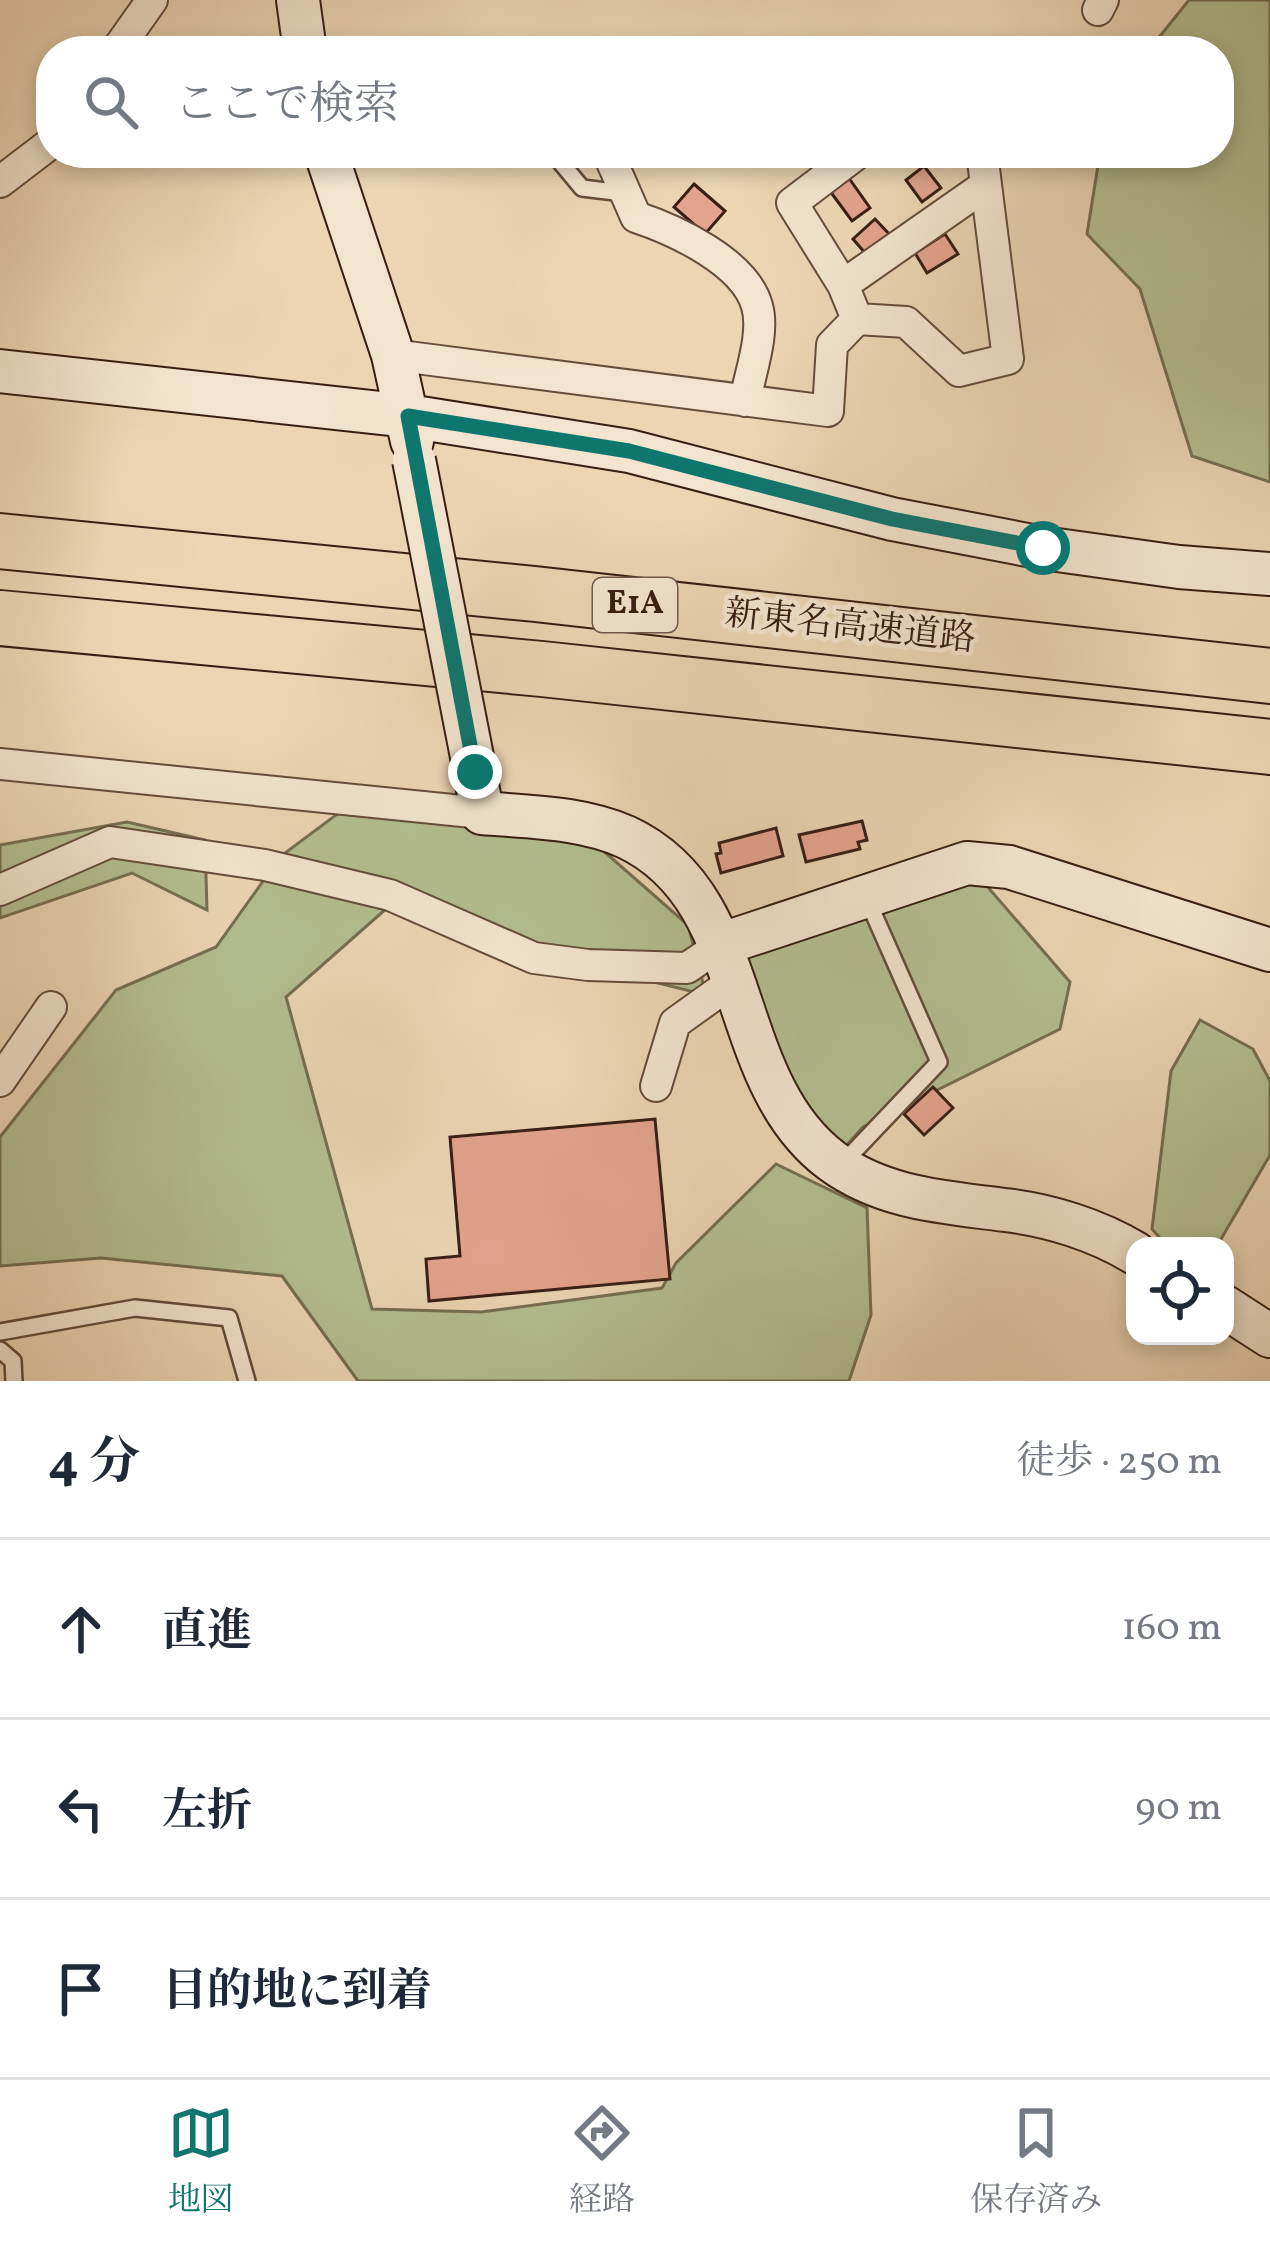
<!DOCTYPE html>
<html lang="ja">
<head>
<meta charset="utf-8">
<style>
  body { margin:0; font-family:Vollkorn,"Noto Serif JP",serif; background:#f6f6f7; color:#1f2937 }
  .controls { position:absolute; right:36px; bottom:36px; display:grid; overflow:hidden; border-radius:24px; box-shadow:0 6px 18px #0003 }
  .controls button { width:108px; height:108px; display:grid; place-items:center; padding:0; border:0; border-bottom:3px solid #e0e1e3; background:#fff; color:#1f2937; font:60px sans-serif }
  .stop { position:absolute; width:36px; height:36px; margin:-27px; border:9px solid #0f766e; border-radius:50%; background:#fff }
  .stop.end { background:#0f766e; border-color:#fff; box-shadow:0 3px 12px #0008 }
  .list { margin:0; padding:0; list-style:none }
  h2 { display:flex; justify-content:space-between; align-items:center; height:156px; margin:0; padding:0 48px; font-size:51px }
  h2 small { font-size:39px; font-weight:400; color:#747a83 }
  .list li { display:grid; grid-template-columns:78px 1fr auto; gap:36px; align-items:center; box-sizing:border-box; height:180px; padding:0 48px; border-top:3px solid #e0e1e3 }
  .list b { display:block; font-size:45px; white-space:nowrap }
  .list em { font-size:39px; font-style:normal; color:#747a83 }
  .icon { flex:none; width:66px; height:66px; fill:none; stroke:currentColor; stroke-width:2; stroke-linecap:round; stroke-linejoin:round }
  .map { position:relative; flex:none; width:1270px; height:1381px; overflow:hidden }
  .search { position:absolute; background:#fff; box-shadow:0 6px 18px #0003; left:36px; right:36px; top:36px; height:132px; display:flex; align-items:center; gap:30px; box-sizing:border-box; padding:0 42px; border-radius:48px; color:#747a83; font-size:45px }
  .sheet { height:696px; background:#fff }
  nav { display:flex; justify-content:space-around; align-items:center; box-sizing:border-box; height:168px; border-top:3px solid #e0e1e3; background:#fff; font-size:33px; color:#747a83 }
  nav a { display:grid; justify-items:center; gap:6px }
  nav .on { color:#0f766e }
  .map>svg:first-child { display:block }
  .green { fill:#b3be90; stroke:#766e52; stroke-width:3 }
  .building { fill:#e3a38e; stroke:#381e13; stroke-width:3 }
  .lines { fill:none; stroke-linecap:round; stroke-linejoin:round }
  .lane-casing { stroke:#654c3b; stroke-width:20 }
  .street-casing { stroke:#654c3b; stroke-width:34 }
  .secondary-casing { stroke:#381e13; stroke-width:46 }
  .highway-casing { stroke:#381e13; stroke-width:58 }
  .lane { stroke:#f2e4ce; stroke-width:15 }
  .street { stroke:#f2e4ce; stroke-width:30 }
  .secondary { stroke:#f2e4ce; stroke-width:42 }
  .highway { stroke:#ebd5b3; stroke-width:54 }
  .secondary-bridge-casing { stroke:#381e13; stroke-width:46; stroke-linecap:butt }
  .secondary-bridge { stroke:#f2e4ce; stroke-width:42 }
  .route { stroke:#0f766e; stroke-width:15 }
  .labels { text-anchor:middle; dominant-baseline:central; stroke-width:9; stroke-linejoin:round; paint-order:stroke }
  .shield { fill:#f2e4ce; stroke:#70594b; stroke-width:3 }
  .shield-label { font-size:33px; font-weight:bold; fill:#381e13 }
  .street-label { font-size:36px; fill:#381e13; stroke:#f2e4ce }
</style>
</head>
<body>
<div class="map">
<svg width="1270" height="1381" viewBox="0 0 1270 1381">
  <rect width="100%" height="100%" fill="#ebd5b3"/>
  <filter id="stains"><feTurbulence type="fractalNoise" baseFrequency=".00167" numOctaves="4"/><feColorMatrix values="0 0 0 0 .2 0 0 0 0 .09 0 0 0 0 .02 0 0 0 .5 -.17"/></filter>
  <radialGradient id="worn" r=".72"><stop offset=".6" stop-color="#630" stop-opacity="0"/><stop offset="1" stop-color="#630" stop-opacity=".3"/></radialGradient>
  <path class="green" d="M1189,0h81v482l-78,-26 -52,-167 -53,-55 13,-81h119v-102h-71z
    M356,800l235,40 97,85 18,70 -136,-34 -166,-68 -118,104 86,312 109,3 181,-24 14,-25 100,-99 91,44 4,107 -22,66h-491l-76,-105 -181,-18 -101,8v-129l116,-147 100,-43 65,-91z
    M127,822l78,18 2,70 -75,-37 -132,45v-73z
    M967,863l103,119 -10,47 -197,98 -26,29 -73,-83 -42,-129z
    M1200,1020l53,29 17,32v74l-53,91h-50l-15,-17 19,-158z"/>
  <path class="building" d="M924,166l17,22 -19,14 -16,-22z
    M846,174l24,34 -18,13 -25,-34z
    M694,184l31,27 -20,23 -31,-27z
    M875,219l16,17 -25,18 -13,-15z
    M945,234l13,20 -31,19 -12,-20z
    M862,821l5,19 -9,2 2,7 -54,13 -7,-27z
    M776,828l7,28 -62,17 -5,-19 5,-1 -2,-10z
    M933,1087l20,21 -29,27 -20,-21z
    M655,1119l15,160 -241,22 -3,-42 34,-3 -10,-119z"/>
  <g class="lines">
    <g class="lane-casing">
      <path id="lane" d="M553,153l29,35 41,5
        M843,1163l96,-101 -72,-163
        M0,1332l135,-24 94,10 18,63
        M0,1350l13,11 1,20"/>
    </g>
    <g class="street-casing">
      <path id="street" d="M1098,10l5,-10
        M116,51l36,-51
        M608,153l28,64c39,13 109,45 121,89 8,27 -7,67 -12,95
        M0,182l51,-39
        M843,285l143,-100
        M857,319l-14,-34 -51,-82 66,-50
        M393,355l435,56 4,-66 25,-26 49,3 53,49 49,-12 -26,-206
        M0,764l482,49
        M0,890l110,-48 155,23 125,30 144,63 54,7 99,3 35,-24
        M0,1081l51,-74
        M656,1086l19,-63 60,-43"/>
    </g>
    <g class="secondary-casing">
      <path id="secondary" d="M298,0l7,51
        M326,153l67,202 19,86
        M0,371l408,45 221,35 263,68 151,29 136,19 91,7
        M475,772l7,41c47,4 99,4 144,24 131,61 96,242 206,324 52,38 112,41 173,49 44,5 92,20 130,43
        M722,944l245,-81 42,4 261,83
        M1225,1307l45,29"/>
    </g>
    <g class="highway-casing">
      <path id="highway" d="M0,541l535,53 735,82
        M0,618l542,51 728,78"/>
    </g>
    <use href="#lane" class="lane"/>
    <use href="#street" class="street"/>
    <use href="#secondary" class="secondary"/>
    <use href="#highway" class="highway"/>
    <g class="secondary-bridge-casing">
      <path id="secondary-bridge" d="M414,460l61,312"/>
    </g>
    <use href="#secondary-bridge" class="secondary-bridge"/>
  </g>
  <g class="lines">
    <path class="route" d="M475,772l-67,-356 221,35 263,68 151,29"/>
  </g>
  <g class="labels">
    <rect class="shield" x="593" y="578" width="84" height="54" rx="9"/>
    <g class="shield-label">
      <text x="635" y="605">E1A</text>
    </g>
    <g class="street-label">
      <text transform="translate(850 628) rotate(6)">新東名高速道路</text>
    </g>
  </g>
  <rect width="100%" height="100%" filter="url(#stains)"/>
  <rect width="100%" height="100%" fill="url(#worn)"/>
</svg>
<div class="controls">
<button><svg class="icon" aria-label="locate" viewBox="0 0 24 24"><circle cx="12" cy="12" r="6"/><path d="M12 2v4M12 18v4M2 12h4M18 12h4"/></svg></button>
</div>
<div class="stop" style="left:1043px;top:548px"></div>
<div class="stop end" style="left:475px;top:772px"></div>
<div class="search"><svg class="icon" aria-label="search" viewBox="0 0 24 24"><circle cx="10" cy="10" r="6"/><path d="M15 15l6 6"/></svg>ここで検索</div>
</div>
<section class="sheet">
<h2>4 分<small>徒歩 · 250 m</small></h2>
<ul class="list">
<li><svg class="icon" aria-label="ahead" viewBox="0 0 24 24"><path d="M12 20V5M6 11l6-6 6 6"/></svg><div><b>直進</b></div><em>160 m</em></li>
<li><svg class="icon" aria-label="left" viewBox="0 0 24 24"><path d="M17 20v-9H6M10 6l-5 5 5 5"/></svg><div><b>左折</b></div><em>90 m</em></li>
<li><svg class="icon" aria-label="arrive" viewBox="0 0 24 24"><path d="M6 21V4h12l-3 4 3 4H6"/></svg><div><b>目的地に到着</b></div></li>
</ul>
</section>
<nav>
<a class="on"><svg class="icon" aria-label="map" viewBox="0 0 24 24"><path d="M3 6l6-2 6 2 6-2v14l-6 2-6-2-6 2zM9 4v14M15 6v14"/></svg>地図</a>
<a><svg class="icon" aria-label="directions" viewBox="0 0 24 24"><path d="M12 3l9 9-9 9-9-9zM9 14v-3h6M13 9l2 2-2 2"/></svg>経路</a>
<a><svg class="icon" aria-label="saved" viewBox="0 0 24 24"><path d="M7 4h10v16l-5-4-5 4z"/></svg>保存済み</a>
</nav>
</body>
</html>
